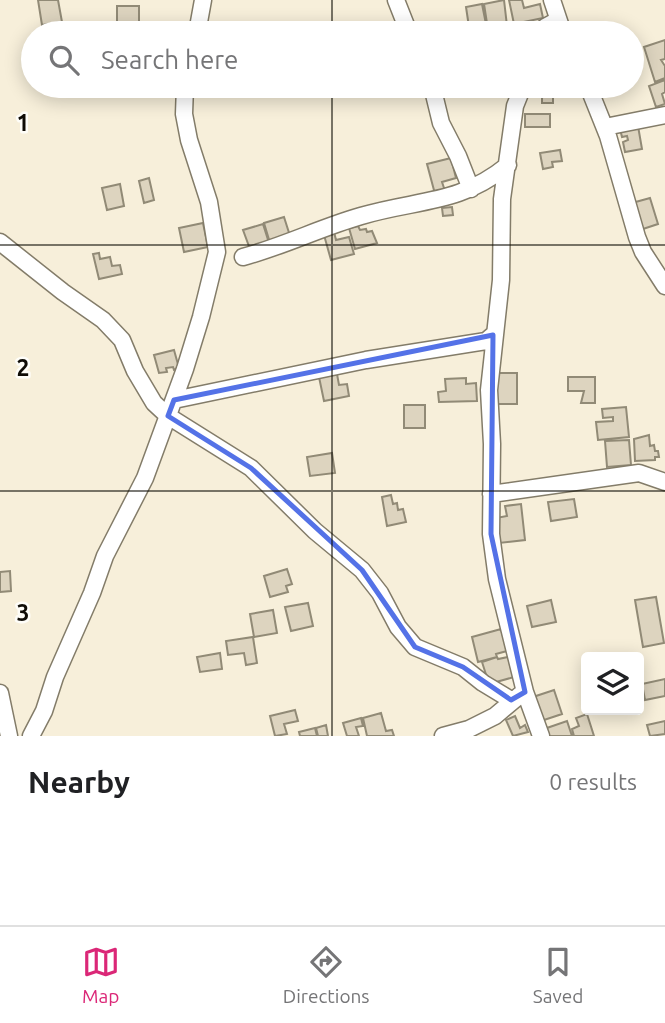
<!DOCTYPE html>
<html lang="en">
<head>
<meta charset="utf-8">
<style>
  body { margin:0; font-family:Ubuntu,sans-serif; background:#f2f2f2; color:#202124 }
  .controls { position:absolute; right:21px; bottom:21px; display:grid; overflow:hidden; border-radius:7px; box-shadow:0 4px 18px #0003 }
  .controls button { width:63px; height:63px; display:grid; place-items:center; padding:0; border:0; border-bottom:2px solid #e0e0e0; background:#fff; color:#202124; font:35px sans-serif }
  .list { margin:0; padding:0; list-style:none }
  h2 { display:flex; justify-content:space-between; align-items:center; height:91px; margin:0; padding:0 28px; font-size:30px }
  h2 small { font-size:23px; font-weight:400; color:#757577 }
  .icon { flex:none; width:38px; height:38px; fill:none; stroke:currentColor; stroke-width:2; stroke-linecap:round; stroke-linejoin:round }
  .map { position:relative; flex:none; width:665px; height:736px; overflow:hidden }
  .search { position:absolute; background:#fff; box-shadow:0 4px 18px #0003; left:21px; right:21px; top:21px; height:77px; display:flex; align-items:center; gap:18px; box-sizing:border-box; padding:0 24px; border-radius:38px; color:#757577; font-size:26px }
  .sheet { height:189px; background:#fff }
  nav { display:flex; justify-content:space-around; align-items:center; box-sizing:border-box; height:98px; border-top:2px solid #e0e0e0; background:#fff; font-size:19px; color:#757577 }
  nav a { display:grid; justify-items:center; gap:4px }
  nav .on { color:#db2777 }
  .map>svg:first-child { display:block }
  .building { fill:#ddd4bf; stroke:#918a76; stroke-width:2 }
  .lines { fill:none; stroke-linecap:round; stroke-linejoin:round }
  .street-casing { stroke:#837c69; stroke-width:19 }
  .street { stroke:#fff; stroke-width:16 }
  .marked { fill:none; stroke:#5472e7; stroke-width:5; stroke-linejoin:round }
  .grid { fill:none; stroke:#0f0c06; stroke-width:2; stroke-opacity:0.55 }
  .grid-label { font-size:23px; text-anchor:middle; font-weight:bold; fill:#0f0c06; stroke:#fefdf8; stroke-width:5; stroke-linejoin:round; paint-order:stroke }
</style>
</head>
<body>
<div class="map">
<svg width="665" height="736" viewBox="0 0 665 736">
  <rect width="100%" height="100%" fill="#f7efda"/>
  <path class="building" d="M38,0h20l4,22 -20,3z
    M504,0l3,26 -19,4 -4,-26z
    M509,0h13l2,8 16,-4 3,14 -29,6z
    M482,4l4,20 -17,3 -3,-20z
    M117,6h22v18h-22z
    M665,40v19l-4,1 4,6v12l-10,4 -11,-35z
    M665,80v12l-3,2 3,10 -9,3 -7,-21z
    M553,86v17h-11v-16z
    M525,114h25v13h-25z
    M638,126l4,23 -17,3 -2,-10 5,-2 -1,-4 -5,1 -2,-8z
    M560,150l2,11 -10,1 1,5 -10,2 -3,-16z
    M451,158l5,20 -14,4 3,9 -10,3 -8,-30z
    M149,178l5,22 -10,3 -5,-22z
    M120,184l4,22 -17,4 -5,-22z
    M650,198l8,26 -18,6 -8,-27z
    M452,207l1,8 -10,1 -1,-8z
    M284,217l6,19 -20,7 -6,-20z
    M203,223l5,24 -24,5 -5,-24z
    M263,224l6,19 -19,6 -7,-19z
    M358,226l2,4 6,-1 1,3 5,-1 5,12 -22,6 -6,-21z
    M334,232l2,8 13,-3 5,17 -23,6 -7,-25z
    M99,253l1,6 10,-2 2,9 8,-1 2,9 -23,5 -6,-25z
    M174,350l5,18 -5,2 -1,-3 -7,1 1,4 -8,1 -5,-18z
    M496,373h21v31h-21z
    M337,374l2,11 8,-1 2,12 -25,5 -5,-24z
    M568,377h27v26h-14l3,-12h-16z
    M466,378v6l10,-1 1,18 -38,1 -1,-10 8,-1 -1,-12z
    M404,405h21v23h-21z
    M626,407l3,30 -31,3 -2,-18 17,-1v-4l-10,1 -1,-9z
    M649,435l1,11 4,-1 1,6h3l1,6h-4v3l-20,1 -1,-22z
    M629,440l2,25 -24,2 -2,-26z
    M332,453l3,20 -25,3 -3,-19z
    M391,495l2,9 4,-1 1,7 5,-1 3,13 -19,4 -5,-29z
    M574,499l3,18 -26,4 -3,-19z
    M521,504l4,36 -26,3 -3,-25 11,-2 -2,-10z
    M287,569l5,15 -6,2 2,6 -18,5 -6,-21z
    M10,571l1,20 -11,1v-20z
    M656,597l8,46 -21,4 -8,-47z
    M551,600l5,22 -24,5 -5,-21z
    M308,603l5,23 -22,5 -6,-24z
    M273,610l4,23 -23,4 -4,-23z
    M501,629l6,22 -11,3 1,3 -19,5 -6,-25z
    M253,637l4,26 -11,2 -2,-12 -16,2 -2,-14z
    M220,653l2,16 -22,3 -3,-15z
    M497,657l1,2 10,-2 6,20 -25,7 -7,-22z
    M665,679v17l-20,4 -3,-16z
    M554,690l8,24 -21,7 -8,-24z
    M295,710l3,11 -14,3 3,10 -12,2 -5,-20z
    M381,713l5,18 6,-1 2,6h-27l-4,-18z
    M587,714l7,22h-20l-2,-7 7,-3 -3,-8z
    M515,716l5,12 5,-3 3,7 -15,4 -7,-16z
    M361,718l2,8 -7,1 3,9h-12l-4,-13z
    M567,721l5,15h-26l-2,-7z
    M665,721v13l-15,2 -3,-11z
    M326,725l2,11h-10l-2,-8z
    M315,728l2,8h-17l-1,-4z"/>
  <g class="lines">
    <g class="street-casing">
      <path id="street" d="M396,0l13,33
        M552,0l11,33
        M197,33l6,-33
        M543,33l2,-6 13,-7
        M432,86l9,37 17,33 13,33
        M523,86l-8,20 -13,93 -1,81 -12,110 3,54 -1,90 6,45 28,113 16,44
        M588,86l20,50 29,101 6,15 22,34
        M605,127l60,-12
        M0,242l63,50 40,28 19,20 13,31 19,32 14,13 83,52 64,63 47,39 18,23 18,34 17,20 48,20 20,16 28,17
        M243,257c41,-11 79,-30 118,-41 57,-17 98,-11 147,-51
        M174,400l192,-40 120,-19 7,-6
        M491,494l148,-21 26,9
        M0,693l9,43
        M31,736l13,-25 11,-34 37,-84 13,-37 40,-78 40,-109 16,-52 16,-65 -8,-50 -20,-62 -5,-26 1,-28
        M443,736l26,-7 26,-13 25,-21"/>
    </g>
    <use href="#street" class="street"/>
  </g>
  <path class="marked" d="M493,335l-2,199 34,158 -14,8 -48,-33 -48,-20 -53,-77 -111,-102 -83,-52 6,-16z"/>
  <path class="grid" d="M332,0v33M332,86v650M0,245h665M0,491h665"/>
  <g class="grid-label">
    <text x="23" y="131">1</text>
    <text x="23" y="376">2</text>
    <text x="23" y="621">3</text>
  </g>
</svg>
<div class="controls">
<button><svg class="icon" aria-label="layers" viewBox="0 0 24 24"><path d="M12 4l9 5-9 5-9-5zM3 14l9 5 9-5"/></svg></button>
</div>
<div class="search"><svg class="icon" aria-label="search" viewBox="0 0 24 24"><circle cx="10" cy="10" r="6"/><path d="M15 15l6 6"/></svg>Search here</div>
</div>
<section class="sheet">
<h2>Nearby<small>0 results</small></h2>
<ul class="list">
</ul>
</section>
<nav>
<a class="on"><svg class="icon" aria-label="map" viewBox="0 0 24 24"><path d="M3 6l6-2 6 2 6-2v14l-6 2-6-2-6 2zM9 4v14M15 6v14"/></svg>Map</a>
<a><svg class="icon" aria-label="directions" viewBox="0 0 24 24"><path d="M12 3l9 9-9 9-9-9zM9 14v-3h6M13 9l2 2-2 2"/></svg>Directions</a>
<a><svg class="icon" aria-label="saved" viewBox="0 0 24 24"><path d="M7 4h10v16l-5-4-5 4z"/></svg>Saved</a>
</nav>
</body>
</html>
